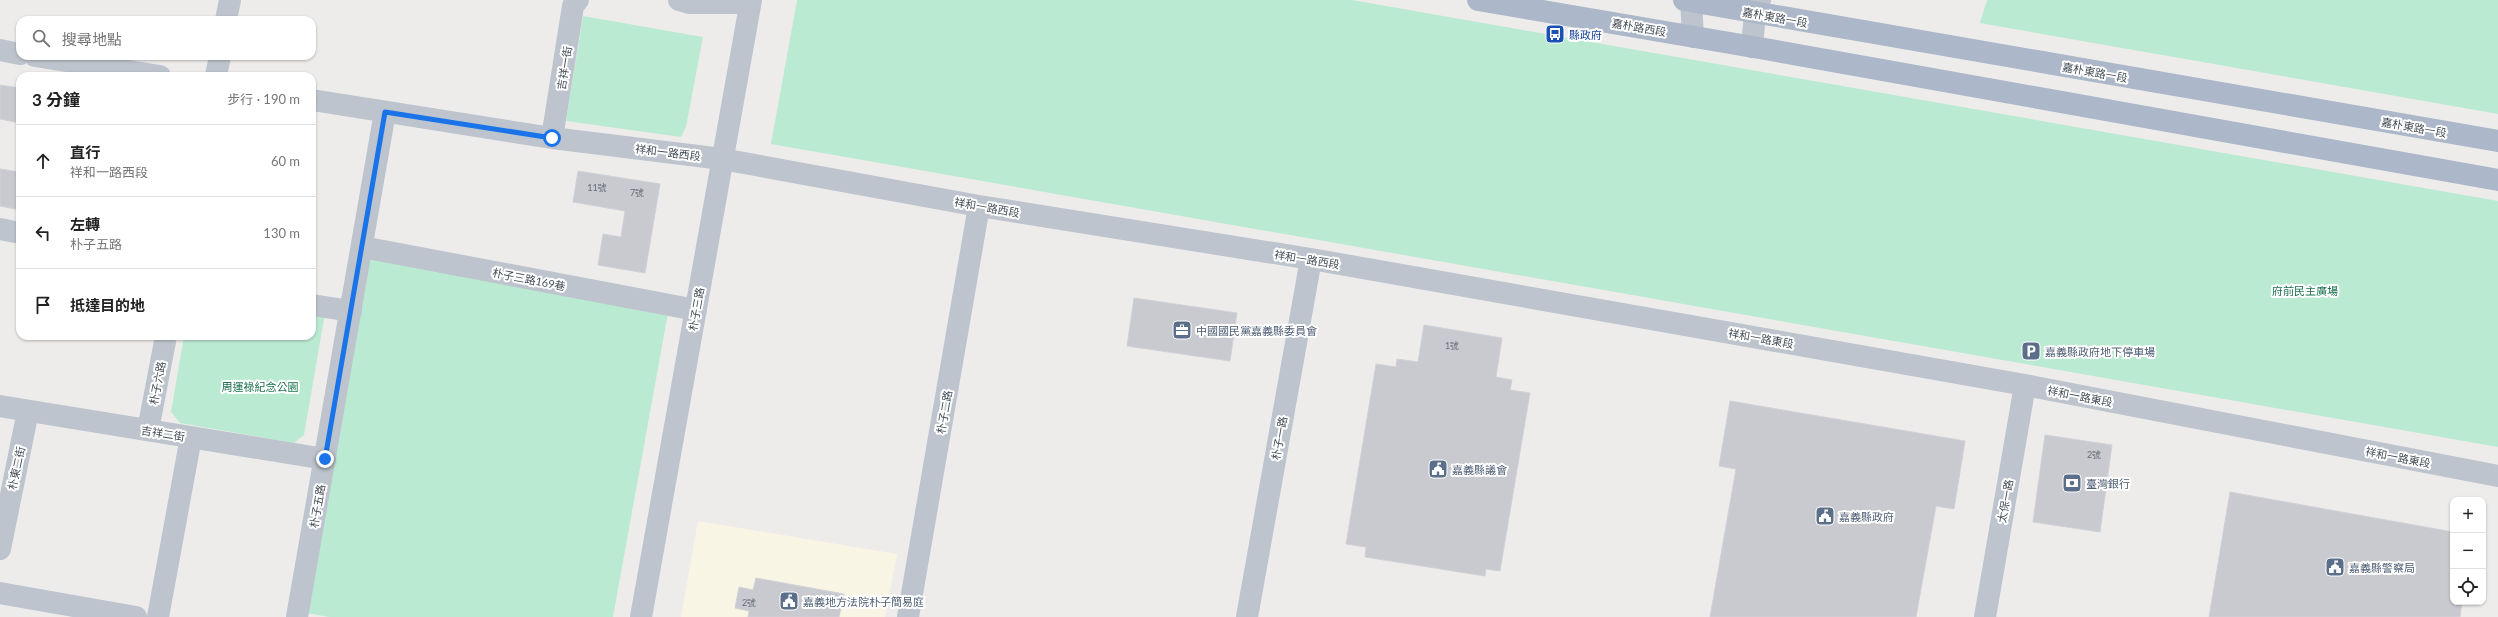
<!DOCTYPE html>
<html lang="zh-TW">
<head>
<meta charset="utf-8">
<style>
  body { margin:0; font-family:Lato,"Noto Sans TC",sans-serif; background:#f2f2f2; color:#222 }
  .controls { position:absolute; right:12px; bottom:12px; display:grid; overflow:hidden; border-radius:8px; box-shadow:0 1px 3px #0004 }
  .controls button { width:36px; height:36px; display:grid; place-items:center; padding:0; border:0; border-bottom:1px solid #e0e0e0; background:#fff; color:#222; font:20px sans-serif }
  .stop { position:absolute; width:12px; height:12px; margin:-9px; border:3px solid #1a73e8; border-radius:50%; background:#fff }
  .stop.end { background:#1a73e8; border-color:#fff; box-shadow:0 1px 4px #0008 }
  .list { margin:0; padding:0; list-style:none }
  h2 { display:flex; justify-content:space-between; align-items:center; height:52px; margin:0; padding:0 16px; font-size:17px }
  h2 small { font-size:13px; font-weight:400; color:#767676 }
  .list li { display:grid; grid-template-columns:26px 1fr auto; gap:12px; align-items:center; box-sizing:border-box; height:72px; padding:0 16px; border-top:1px solid #e0e0e0 }
  .list b { display:block; font-size:15px; white-space:nowrap }
  .list p { margin:0; font-size:13px; white-space:nowrap; color:#767676 }
  .list em { font-size:13px; font-style:normal; color:#767676 }
  .icon { flex:none; width:22px; height:22px; fill:none; stroke:currentColor; stroke-width:2; stroke-linecap:round; stroke-linejoin:round }
  .map { position:relative; flex:none; width:2498px; height:617px; overflow:hidden }
  .search { position:absolute; background:#fff; box-shadow:0 1px 3px #0004; left:16px; top:16px; width:300px; height:44px; display:flex; align-items:center; gap:10px; box-sizing:border-box; padding:0 14px; border-radius:12px; color:#767676; font-size:15px }
  .panel { position:absolute; background:#fff; box-shadow:0 1px 3px #0004; left:16px; top:72px; width:300px; height:268px; border-radius:12px }
  .map>svg:first-child { display:block }
  .commercial { fill:#f9f5e4 }
  .green { fill:#bbead2 }
  .building { fill:#c9cad0; stroke:#d0d1d7 }
  .lines { fill:none; stroke-linecap:round; stroke-linejoin:round }
  .minor { stroke:#bdc4cd; stroke-width:22 }
  .major { stroke:#acb8c9; stroke-width:22 }
  .route { stroke:#1a73e8; stroke-width:5 }
  .labels { text-anchor:middle; dominant-baseline:central; stroke-width:4; stroke-linejoin:round; paint-order:stroke }
  .number-label { font-size:9px; fill:#666c75 }
  .street-label { font-size:11px; fill:#454d57; stroke:#fff }
  .transit-label { font-size:11px; fill:#164399; stroke:#fff; text-anchor:start }
  .park-label { font-size:11px; fill:#1d7250; stroke:#fff }
  .service-label { font-size:11px; fill:#4e5e75; stroke:#fff; text-anchor:start }
</style>
</head>
<body>
<div class="map">
<svg width="2498" height="617" viewBox="0 0 2498 617">
  <rect width="100%" height="100%" fill="#eeeceb"/>
  <path class="commercial" d="M698,521l199,33 -12,63h-204z"/>
  <path class="green" d="M797,0h555l1146,201v246l-1727,-303z
    M1987,0h511v114l-518,-91z
    M583,16l120,21 -17,90 -5,10 -115,-16z
    M370,259l298,54 -55,304h-284l-22,-4z
    M312,311l13,2 -21,122 -10,8 -114,-20 -9,-11 13,-76h128z"/>
  <path class="building" d="M0,85l20,3v35l-20,-4z
    M0,169l20,3v38l-20,-4z
    M578,171l82,13 -15,89 -47,-8 5,-31 18,3 4,-26 -52,-9z
    M1134,298l103,15 -7,48 -103,-15z
    M1424,325l78,13 -6,39 16,3 -2,10 20,3 -30,178 -14,-2 -1,7 -120,-19 1,-10 -20,-3 30,-180 20,3 1,-8 21,3z
    M1730,401l235,40 -11,68 -18,-3 -20,111h-206l26,-148 -17,-3z
    M2045,435l67,10 -12,87 -67,-10z
    M2230,492l223,40v70h9l-2,15h-251z
    M756,578l88,16 -5,23h-91l1,-6 -14,-3 4,-21 14,3z"/>
  <g class="lines">
    <path class="minor" d="M679,0l10,3h61
      M1691,0l2,37
      M226,20l4,-20
      M1752,47l3,-34 5,-13
      M0,50l20,4
      M35,56l125,20
      M216,76l4,-20
      M312,100l240,38 170,21 257,47 332,53 714,126 473,91
      M552,138l21,-132 5,-6
      M0,229l20,4
      M362,247l334,63
      M312,305l39,6
      M0,406l325,53
      M148,430l18,-94
      M0,549l28,-138
      M0,593l136,24
      M158,617l33,-180
      M297,617l88,-505
      M641,617l110,-617
      M908,617l71,-411
      M1247,617l64,-358
      M1985,617l40,-232"/>
    <path class="major" d="M1478,0l287,49 733,131
      M1684,0l814,141"/>
  </g>
  <g class="lines">
    <path class="route" d="M325,459l60,-347 167,26"/>
  </g>
  <defs>
    <g id="bus-square" transform="scale(1)"><rect x="-9" y="-9" width="18" height="18" rx="4" fill="#1a4fb4" stroke="#fff"/><path d="M-5-6H5V4H4V6H2V4H-2V6H-4V4H-5ZM-3.5-4V0h7V-4ZM-3.5 1.2v1.5H-2V1.2ZM2 1.2v1.5H3.5V1.2Z" fill="#fff"/></g>
    <g id="office-square" transform="scale(1)"><rect x="-9" y="-9" width="18" height="18" rx="4" fill="#5c6f8a" stroke="#fff"/><path d="M-6-3h4V-5.5h4V-3h4V5H-6ZM-1-4.5V-3h2v-1.5ZM-6 0V1H6V0Z" fill="#fff"/></g>
    <g id="parking-square" transform="scale(1)"><rect x="-9" y="-9" width="18" height="18" rx="4" fill="#5c6f8a" stroke="#fff"/><path d="M-3.5-5.5H1a3.5 3.5 0 0 1 0 7H-1V5.5H-3.5ZM-1-3.4V-.6H.8a1.4 1.4 0 0 0 0-2.8Z" fill="#fff"/></g>
    <g id="civic-square" transform="scale(1)"><rect x="-9" y="-9" width="18" height="18" rx="4" fill="#5c6f8a" stroke="#fff"/><path d="M-.6-6.5H3V-4.5H.6V-3L4-1V1h2V6H-6V1h2V-1L-.6-3ZM-1.2 2.5V6h2.4V2.5Z" fill="#fff"/></g>
    <g id="bank-square" transform="scale(1)"><rect x="-9" y="-9" width="18" height="18" rx="4" fill="#5c6f8a" stroke="#fff"/><path d="M-6-4H6V4H-6ZM0-2.3a2.3 2.3 0 1 0 0 4.6a2.3 2.3 0 1 0 0-4.6Z" fill="#fff"/></g>
  </defs>
  <g fill-rule="evenodd">
    <use href="#bus-square" x="1555" y="34"/>
    <use href="#office-square" x="1182" y="330"/>
    <use href="#parking-square" x="2031" y="351"/>
    <use href="#civic-square" x="1438" y="469"/>
    <use href="#bank-square" x="2072" y="483"/>
    <use href="#civic-square" x="1825" y="516"/>
    <use href="#civic-square" x="2335" y="567"/>
    <use href="#civic-square" x="789" y="601"/>
  </g>
  <g class="labels">
    <g class="number-label">
      <text x="597" y="187">11號</text>
      <text x="637" y="192">7號</text>
      <text x="1452" y="345">1號</text>
      <text x="2094" y="454">2號</text>
      <text x="749" y="602">2號</text>
    </g>
    <g class="street-label">
      <text transform="translate(1775 17) rotate(10)">嘉朴東路一段</text>
      <text transform="translate(1639 27) rotate(10)">嘉朴路西段</text>
      <text transform="translate(564 68) rotate(-81)">吉祥一街</text>
      <text transform="translate(2095 72) rotate(10)">嘉朴東路一段</text>
      <text transform="translate(2414 127) rotate(10)">嘉朴東路一段</text>
      <text transform="translate(668 152) rotate(7)">祥和一路西段</text>
      <text transform="translate(987 207) rotate(10)">祥和一路西段</text>
      <text transform="translate(1307 259) rotate(9)">祥和一路西段</text>
      <text transform="translate(529 279) rotate(11)">朴子三路169巷</text>
      <text transform="translate(696 309) rotate(-80)">朴子三路</text>
      <text transform="translate(1761 338) rotate(10)">祥和一路東段</text>
      <text transform="translate(157 383) rotate(-79)">朴子六路</text>
      <text transform="translate(2080 396) rotate(11)">祥和一路東段</text>
      <text transform="translate(944 412) rotate(-80)">朴子二路</text>
      <text transform="translate(163 433) rotate(9)">吉祥二街</text>
      <text transform="translate(1279 438) rotate(-80)">朴子一路</text>
      <text transform="translate(2398 457) rotate(11)">祥和一路東段</text>
      <text transform="translate(16 468) rotate(-78)">朴東二街</text>
      <text transform="translate(2005 501) rotate(-80)">太保一路</text>
      <text transform="translate(317 506) rotate(-80)">朴子五路</text>
    </g>
    <g class="transit-label">
      <text x="1569" y="34">縣政府</text>
    </g>
    <g class="park-label">
      <text x="2305" y="290">府前民主廣場</text>
      <text x="260" y="386">周運祿紀念公園</text>
    </g>
    <g class="service-label">
      <text x="1196" y="330">中國國民黨嘉義縣委員會</text>
      <text x="2045" y="351">嘉義縣政府地下停車場</text>
      <text x="1452" y="469">嘉義縣議會</text>
      <text x="2086" y="483">臺灣銀行</text>
      <text x="1839" y="516">嘉義縣政府</text>
      <text x="2349" y="567">嘉義縣警察局</text>
      <text x="803" y="601">嘉義地方法院朴子簡易庭</text>
    </g>
  </g>
</svg>
<div class="controls">
<button>+</button>
<button>−</button>
<button><svg class="icon" aria-label="locate" viewBox="0 0 24 24"><circle cx="12" cy="12" r="6"/><path d="M12 2v4M12 18v4M2 12h4M18 12h4"/></svg></button>
</div>
<div class="stop" style="left:552px;top:138px"></div>
<div class="stop end" style="left:325px;top:459px"></div>
<div class="search"><svg class="icon" aria-label="search" viewBox="0 0 24 24"><circle cx="10" cy="10" r="6"/><path d="M15 15l6 6"/></svg>搜尋地點</div>
<section class="panel">
<h2>3 分鐘<small>步行 · 190 m</small></h2>
<ul class="list">
<li><svg class="icon" aria-label="ahead" viewBox="0 0 24 24"><path d="M12 20V5M6 11l6-6 6 6"/></svg><div><b>直行</b><p>祥和一路西段</p></div><em>60 m</em></li>
<li><svg class="icon" aria-label="left" viewBox="0 0 24 24"><path d="M17 20v-9H6M10 6l-5 5 5 5"/></svg><div><b>左轉</b><p>朴子五路</p></div><em>130 m</em></li>
<li><svg class="icon" aria-label="arrive" viewBox="0 0 24 24"><path d="M6 21V4h12l-3 4 3 4H6"/></svg><div><b>抵達目的地</b></div></li>
</ul>
</section>
</div>
</body>
</html>
